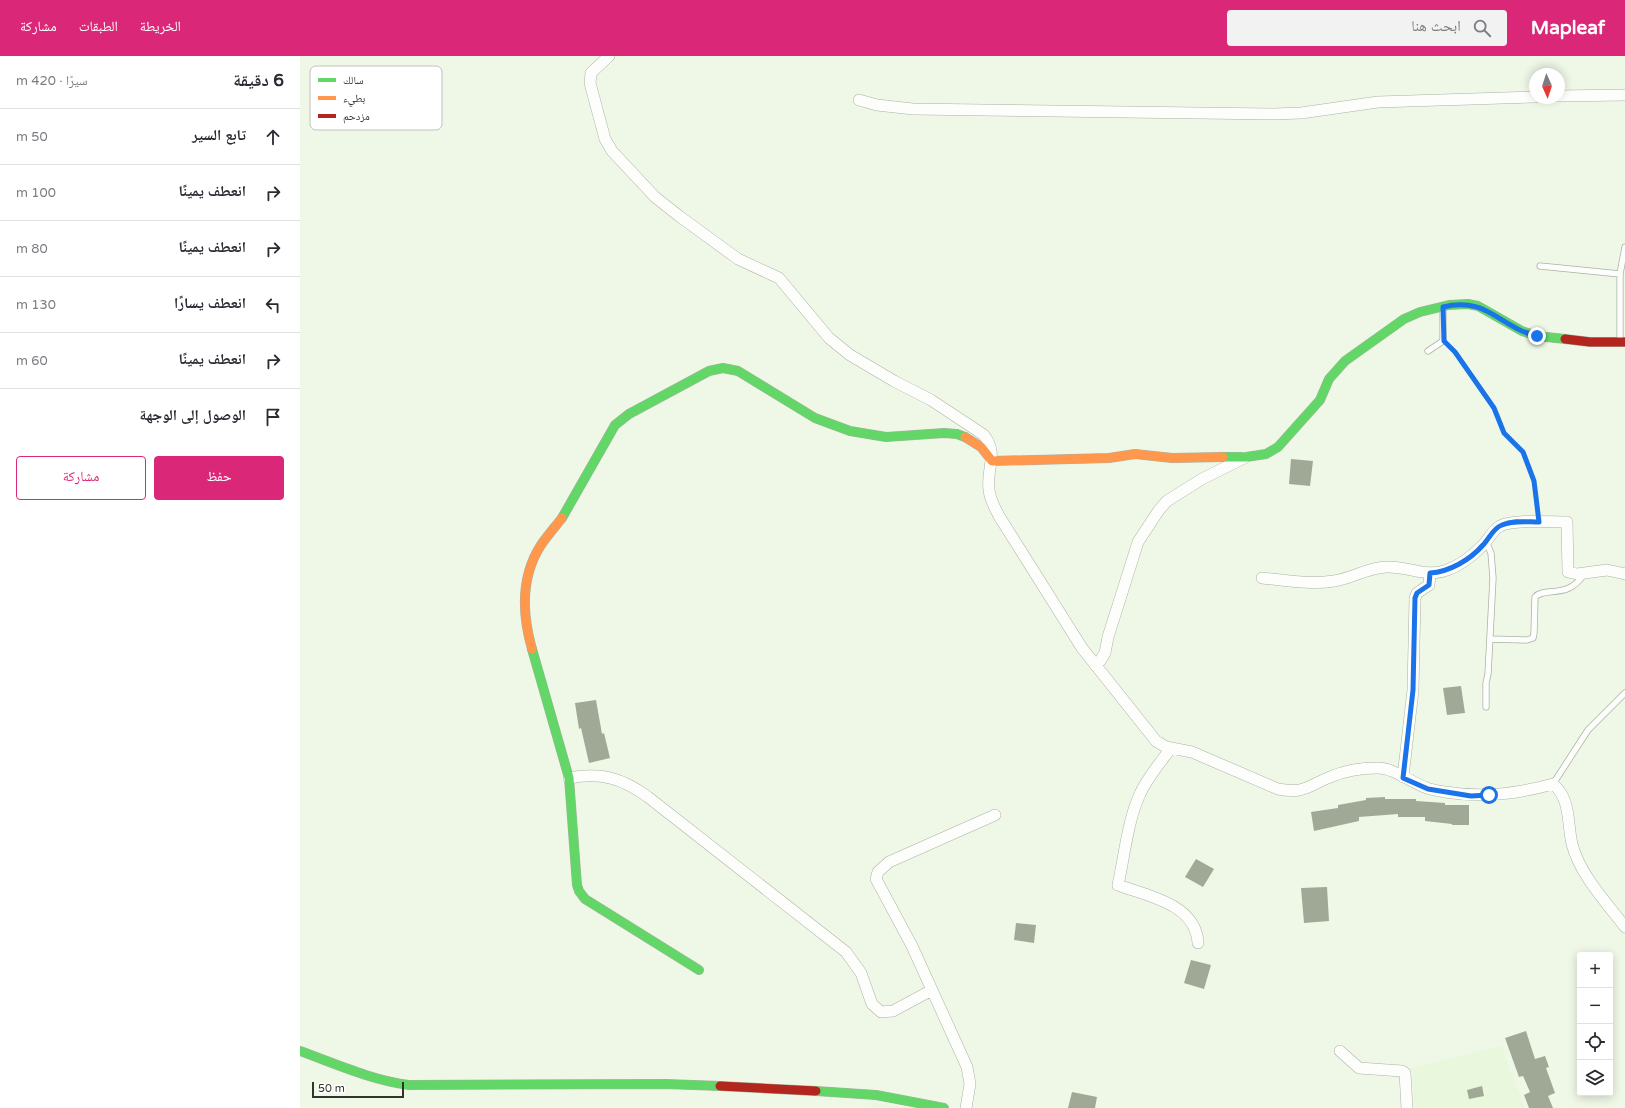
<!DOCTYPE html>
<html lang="ar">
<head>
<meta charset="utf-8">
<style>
  body { margin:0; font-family:"Varela Round","Noto Naskh Arabic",sans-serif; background:#f2f2f3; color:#2b2b33; direction:rtl }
  .controls { position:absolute; right:12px; bottom:12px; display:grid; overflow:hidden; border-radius:4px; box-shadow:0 2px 10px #0003 }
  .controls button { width:36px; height:36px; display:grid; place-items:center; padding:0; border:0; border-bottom:1px solid #e1e1e2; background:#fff; color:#2b2b33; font:20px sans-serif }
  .compass { position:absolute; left:1229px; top:12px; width:36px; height:36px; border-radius:50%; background:#fff; box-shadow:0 2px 10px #0003; rotate:177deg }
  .scale { position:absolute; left:12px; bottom:10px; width:92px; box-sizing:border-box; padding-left:4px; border:2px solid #2f352a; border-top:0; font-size:11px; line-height:14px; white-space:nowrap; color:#2f352a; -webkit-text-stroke:3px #fff; paint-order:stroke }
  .stop { position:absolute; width:12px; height:12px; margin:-9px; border:3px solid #1a73e8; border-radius:50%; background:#fff }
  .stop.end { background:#1a73e8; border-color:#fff; box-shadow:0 1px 4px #0008 }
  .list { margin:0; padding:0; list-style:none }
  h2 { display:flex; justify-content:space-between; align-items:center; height:52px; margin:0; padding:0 16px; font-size:17px }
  h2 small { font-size:13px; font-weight:400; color:#7c7c81 }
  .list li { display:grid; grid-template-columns:26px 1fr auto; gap:12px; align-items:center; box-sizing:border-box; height:56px; padding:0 16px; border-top:1px solid #e1e1e2 }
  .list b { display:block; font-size:15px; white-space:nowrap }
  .list em { font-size:13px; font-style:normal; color:#7c7c81 }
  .actions { display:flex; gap:8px; padding:12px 16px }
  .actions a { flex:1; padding:9px 0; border:1px solid #db2777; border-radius:4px; text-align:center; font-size:14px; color:#db2777 }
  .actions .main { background:#db2777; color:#fff }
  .icon { flex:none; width:22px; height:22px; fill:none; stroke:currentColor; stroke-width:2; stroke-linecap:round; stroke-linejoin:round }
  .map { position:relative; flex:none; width:1325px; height:1052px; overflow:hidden; direction:ltr }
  header { display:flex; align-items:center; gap:24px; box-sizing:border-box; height:56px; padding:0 20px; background:#db2777; color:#fff }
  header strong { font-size:19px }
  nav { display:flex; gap:22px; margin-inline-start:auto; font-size:14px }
  .search { width:280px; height:36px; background:#f2f2f3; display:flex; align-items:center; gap:10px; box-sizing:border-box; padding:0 14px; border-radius:4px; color:#7c7c81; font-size:15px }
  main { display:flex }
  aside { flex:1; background:#fff }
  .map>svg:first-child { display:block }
  .built { fill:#e9f7dc }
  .building { fill:#9fa996 }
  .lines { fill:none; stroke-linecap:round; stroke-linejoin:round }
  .lane-casing { stroke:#abb2a5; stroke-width:7 }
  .street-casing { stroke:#abb2a5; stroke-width:12 }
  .fast-casing { stroke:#abb2a5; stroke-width:10 }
  .slow-casing { stroke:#abb2a5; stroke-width:10 }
  .jam-casing { stroke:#abb2a5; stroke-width:10 }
  .path { stroke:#e0e3de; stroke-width:2; stroke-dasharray:2 2; stroke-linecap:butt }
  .lane { stroke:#fdfefb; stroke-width:5.5 }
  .street { stroke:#fdfefb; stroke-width:11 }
  .fast { stroke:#63d668; stroke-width:9 }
  .slow { stroke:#ff974d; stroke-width:9 }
  .jam { stroke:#b3261e; stroke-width:9 }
  .route { stroke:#1a73e8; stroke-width:5 }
  .key { fill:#fff; stroke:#c1c2bf; stroke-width:1 }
  .key-label { font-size:11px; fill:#2f352a }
</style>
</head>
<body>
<header>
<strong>Mapleaf</strong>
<div class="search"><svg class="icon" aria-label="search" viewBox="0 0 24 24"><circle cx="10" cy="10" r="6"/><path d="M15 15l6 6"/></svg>ابحث هنا</div>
<nav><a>الخريطة</a><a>الطبقات</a><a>مشاركة</a></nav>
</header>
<main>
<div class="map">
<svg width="1325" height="1052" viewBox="0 0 1325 1052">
  <rect width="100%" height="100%" fill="#eff8e7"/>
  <path class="built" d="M1201,989l24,63h-111l-2,-40z
    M571,1046l39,6h-39z"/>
  <path class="building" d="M991,403l22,2 -3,25 -21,-2z
    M1161,630l4,27 -18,2 -4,-27z
    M296,644l6,34 2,-1 6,25 -21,5 -8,-35 -2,1 -4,-26z
    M1085,741v2h31v2l29,2v2h24v20h-17v-1l-27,-3v-4h-27v-3l-39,3v4l-45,10 -3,-19 27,-4v-3l28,-5v-2z
    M896,803l18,10 -11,18 -18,-10z
    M1027,831l2,34 -25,2 -3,-35z
    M716,867l20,2 -2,18 -20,-3z
    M891,904l20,5 -7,24 -20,-6z
    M1226,975l9,28 10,-3 4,11 -3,1 9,25 -7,3 5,12h-24l-5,-13 6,-3 -7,-16 -4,1 -14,-39z
    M1182,1030l2,10 -15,3 -2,-9z
    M772,1036l25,5 -2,11h-27z"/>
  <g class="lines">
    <g class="lane-casing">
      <path id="lane" d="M1240,210l80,8
        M1320,285v-67l5,-27
        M1128,295l15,-10v-34
        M1190,583l37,1 6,-2 1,-5 1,-36c10,-11 33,3 49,-23
        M1186,651v-24l2,-9 5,-96 -2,-25 -5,-11
        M1253,728l35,-54 37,-37"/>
    </g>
    <g class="street-casing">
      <path id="street" d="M309,0l-18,17 -1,10 15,56 7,12 43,46 24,19 59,43 41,19 50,60 21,17 44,26 37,19 53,35c15,20 2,33 5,55 1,10 6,18 10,26l83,132 74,93 10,6 26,5 86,37c26,5 30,-3 52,-12 14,-6 31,-9 47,-9 15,-1 35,15 50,20 5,2 12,3 18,4 36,6 72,2 108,-8 18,15 14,38 19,60 8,31 34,58 53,83
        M1259,40l66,-1
        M559,44l18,5 36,4 361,5 27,-1 77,-11 157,-5
        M962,522c23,2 49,7 72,3 19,-3 35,-14 53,-14 20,-1 40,11 60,3 12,-4 26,-15 35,-24 7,-6 10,-16 18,-20 12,-7 52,-4 67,-4l1,50 9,2 30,-4 18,4
        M795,609l5,-4 5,-8 3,-16 30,-95 21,-32 8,-9 35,-22 42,-21
        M871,692c-11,15 -24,30 -31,46 -12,25 -16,64 -22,91 30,11 78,19 80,58
        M1103,721l10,-87 2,-92 2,-5 12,-8 1,-12
        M269,722c32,-6 53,0 79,19l198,155 15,21 11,31 9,8 12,-1 39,-21
        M1040,995l19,17 43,3 3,2 2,35
        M666,1052l4,-24 -3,-17 -55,-121 -36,-67 2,-7 11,-10 106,-47"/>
    </g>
    <g class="fast-casing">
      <path id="fast" d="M923,401h23l20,-3 12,-7 42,-47 9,-21 16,-18 59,-42 16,-7 29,-7 19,-1 10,2 44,25 15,5 28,3
        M262,462l53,-93 14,-11 80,-43 14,-3 15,3 77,47 35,13 36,6 58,-4 13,1 8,3
        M232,593l37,129 8,107 2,6 6,8 114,71
        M0,995c36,13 71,29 109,34l257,-1 54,2
        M516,1035l60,4 68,13"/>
    </g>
    <g class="slow-casing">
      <path id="slow" d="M665,381l16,10 11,14 117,-3 26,-4 37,4 51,-1
        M232,593c-10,-35 -11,-73 9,-104 6,-9 14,-18 21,-27"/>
    </g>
    <g class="jam-casing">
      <path id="jam" d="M1265,283l25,3h35
        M420,1030l96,5"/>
    </g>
    <path class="path" d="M1150,291l5,4 39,57 10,25 19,19 11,29 4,29"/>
    <use href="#lane" class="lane"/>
    <use href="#street" class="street"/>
    <use href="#fast" class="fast"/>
    <use href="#slow" class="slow"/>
    <use href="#jam" class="jam"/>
  </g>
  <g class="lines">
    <path class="route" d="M1189,739l-18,1 -43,-7 -25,-11 10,-88 2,-92 2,-5 12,-8 1,-12c19,-1 40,-13 53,-28 6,-6 10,-17 19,-20 11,-5 25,-3 37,-3l-5,-41 -11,-29 -19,-19 -10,-25 -39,-56 -11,-11 -1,-34c44,-11 56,20 94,29"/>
  </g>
  <rect x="10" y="10" width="132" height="64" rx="6" class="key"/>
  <rect x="18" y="22" width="18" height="4" fill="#63d668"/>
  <rect x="18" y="40" width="18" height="4" fill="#ff974d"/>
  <rect x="18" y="58" width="18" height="4" fill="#b3261e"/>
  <g class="key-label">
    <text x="43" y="28">سالك</text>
    <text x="43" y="46">بطيء</text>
    <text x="43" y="64">مزدحم</text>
  </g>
</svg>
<div class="controls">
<button>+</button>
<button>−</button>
<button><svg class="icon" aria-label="locate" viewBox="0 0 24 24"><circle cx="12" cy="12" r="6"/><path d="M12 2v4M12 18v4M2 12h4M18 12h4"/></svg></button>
<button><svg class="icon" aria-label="layers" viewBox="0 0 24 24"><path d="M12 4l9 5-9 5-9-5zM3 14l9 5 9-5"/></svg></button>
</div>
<svg class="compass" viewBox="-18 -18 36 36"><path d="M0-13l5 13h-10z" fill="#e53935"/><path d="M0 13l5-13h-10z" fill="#7c7c81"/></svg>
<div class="scale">50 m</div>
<div class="stop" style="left:1189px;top:739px"></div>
<div class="stop end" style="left:1237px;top:280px"></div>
</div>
<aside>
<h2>6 دقيقة<small>سيرًا · 420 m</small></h2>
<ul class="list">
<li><svg class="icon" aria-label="ahead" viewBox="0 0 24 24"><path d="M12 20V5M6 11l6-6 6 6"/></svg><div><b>تابع السير</b></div><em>50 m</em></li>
<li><svg class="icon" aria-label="right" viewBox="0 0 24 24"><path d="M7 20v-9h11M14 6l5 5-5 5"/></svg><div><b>انعطف يمينًا</b></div><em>100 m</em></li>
<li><svg class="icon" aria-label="right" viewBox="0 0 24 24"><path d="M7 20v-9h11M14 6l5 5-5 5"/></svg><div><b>انعطف يمينًا</b></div><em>80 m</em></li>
<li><svg class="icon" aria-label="left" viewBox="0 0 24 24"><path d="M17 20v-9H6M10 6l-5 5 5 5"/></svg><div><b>انعطف يسارًا</b></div><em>130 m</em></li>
<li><svg class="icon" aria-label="right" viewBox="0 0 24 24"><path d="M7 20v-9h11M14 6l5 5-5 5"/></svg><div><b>انعطف يمينًا</b></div><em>60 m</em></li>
<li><svg class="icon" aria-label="arrive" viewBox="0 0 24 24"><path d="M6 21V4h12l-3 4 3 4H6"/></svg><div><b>الوصول إلى الوجهة</b></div></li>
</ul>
<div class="actions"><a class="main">حفظ</a><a>مشاركة</a></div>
</aside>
</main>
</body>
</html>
